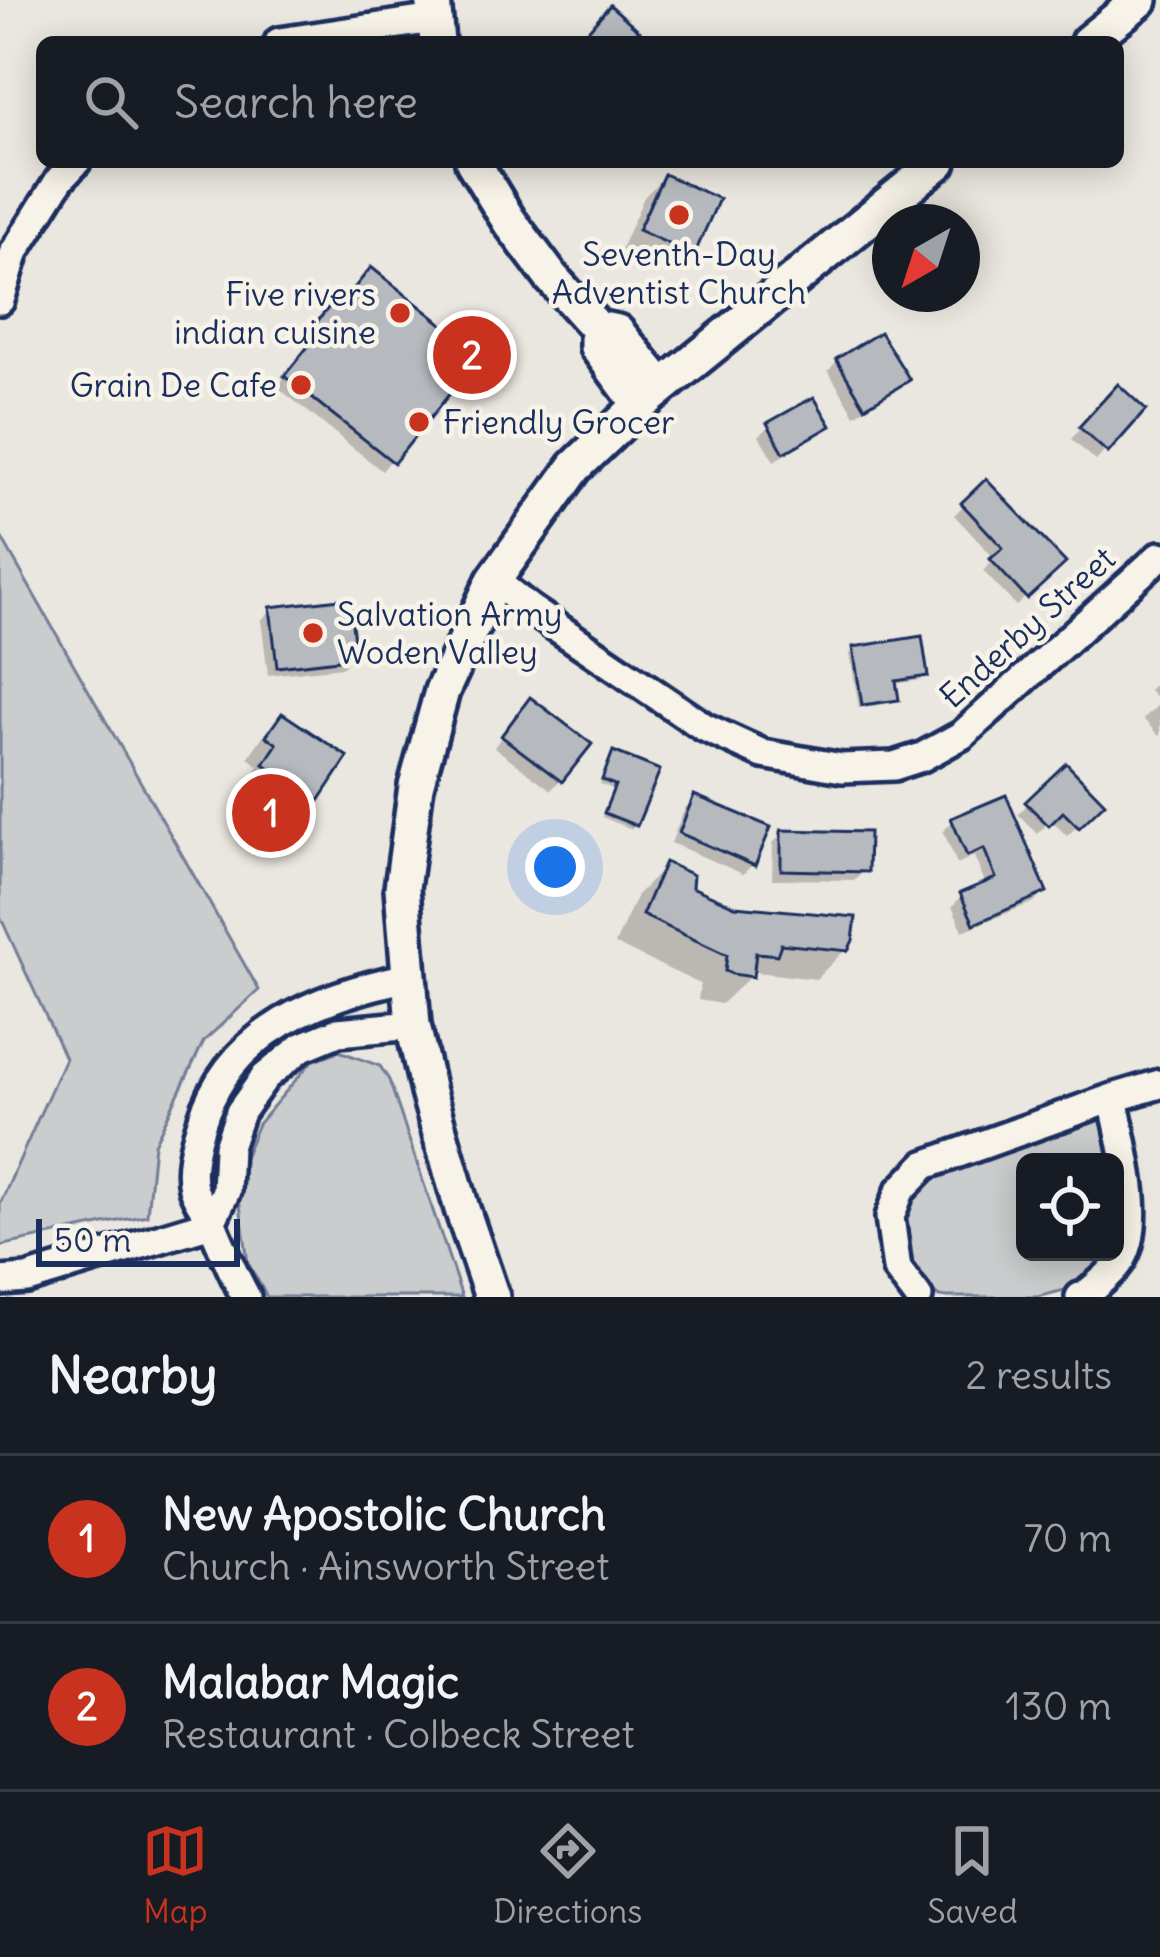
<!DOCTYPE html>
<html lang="en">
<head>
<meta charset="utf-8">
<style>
  body { margin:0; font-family:Delius,sans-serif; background:#242831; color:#f1f3f6 }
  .controls { position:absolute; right:36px; bottom:36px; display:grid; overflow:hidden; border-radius:18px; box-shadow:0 6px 30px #0003 }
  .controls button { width:108px; height:108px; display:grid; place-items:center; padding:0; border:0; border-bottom:3px solid #363941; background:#171b24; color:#f1f3f6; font:60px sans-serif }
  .compass { position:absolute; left:872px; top:204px; width:108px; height:108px; border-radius:50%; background:#171b24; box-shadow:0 6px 30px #0003; rotate:219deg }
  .scale { position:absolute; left:36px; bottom:30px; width:204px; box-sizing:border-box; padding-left:12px; border:6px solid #1b2f5e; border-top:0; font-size:33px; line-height:42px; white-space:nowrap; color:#1b2f5e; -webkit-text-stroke:9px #f7f3e8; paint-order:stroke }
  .you { position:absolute; left:555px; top:867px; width:42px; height:42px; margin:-30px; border:9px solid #fff; border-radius:50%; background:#1a73e8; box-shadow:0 0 0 18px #1a73e833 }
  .badge { display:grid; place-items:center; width:78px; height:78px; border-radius:50%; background:#c8321e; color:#fff; font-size:39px; font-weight:700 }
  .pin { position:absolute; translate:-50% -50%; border:6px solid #fff; box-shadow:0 3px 12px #0006 }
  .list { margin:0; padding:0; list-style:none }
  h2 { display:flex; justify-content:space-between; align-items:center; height:156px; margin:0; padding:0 48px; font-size:51px }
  h2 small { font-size:39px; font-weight:400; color:#9ea1a6 }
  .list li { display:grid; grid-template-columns:78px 1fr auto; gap:36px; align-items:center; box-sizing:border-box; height:168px; padding:0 48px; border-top:3px solid #363941 }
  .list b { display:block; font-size:45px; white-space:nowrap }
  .list p { margin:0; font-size:39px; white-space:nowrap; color:#9ea1a6 }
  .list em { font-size:39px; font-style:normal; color:#9ea1a6 }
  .icon { flex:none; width:66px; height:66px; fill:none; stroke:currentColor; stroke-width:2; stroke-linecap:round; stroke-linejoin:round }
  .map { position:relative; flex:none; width:1160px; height:1297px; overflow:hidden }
  .search { position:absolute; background:#171b24; box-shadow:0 6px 30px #0003; left:36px; right:36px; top:36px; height:132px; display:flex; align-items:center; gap:30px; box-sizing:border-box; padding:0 42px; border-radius:18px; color:#9ea1a6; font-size:45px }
  .sheet { height:492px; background:#171b24 }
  nav { display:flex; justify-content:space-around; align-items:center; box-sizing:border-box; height:168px; border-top:3px solid #363941; background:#171b24; font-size:33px; color:#9ea1a6 }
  nav a { display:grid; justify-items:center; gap:6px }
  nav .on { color:#c8321e }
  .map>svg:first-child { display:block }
  .green { fill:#cbcccd; stroke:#737e96; stroke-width:3 }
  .shadow { fill:#0003 }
  .building { fill:#b6babf; stroke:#1b2f5e; stroke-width:3 }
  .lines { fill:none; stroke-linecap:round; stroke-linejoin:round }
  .minor-casing { stroke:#1b2f5e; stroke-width:36 }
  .tertiary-casing { stroke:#1b2f5e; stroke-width:42 }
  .minor { stroke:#f7f3e8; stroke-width:27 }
  .tertiary { stroke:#f7f3e8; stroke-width:33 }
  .poi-dot { fill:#c8321e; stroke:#f7f3e8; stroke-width:4.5 }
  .labels { text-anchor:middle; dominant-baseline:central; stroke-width:9; stroke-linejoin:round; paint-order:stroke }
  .poi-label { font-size:33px; fill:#1b2f5e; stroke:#f7f3e8; text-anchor:end }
  .street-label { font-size:33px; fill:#1b2f5e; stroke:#f7f3e8 }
</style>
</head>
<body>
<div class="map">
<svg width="1160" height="1297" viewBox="0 0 1160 1297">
  <rect width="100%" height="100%" fill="#eae7e0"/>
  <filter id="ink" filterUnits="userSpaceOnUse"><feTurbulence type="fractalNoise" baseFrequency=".00833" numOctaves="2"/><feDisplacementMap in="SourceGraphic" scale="24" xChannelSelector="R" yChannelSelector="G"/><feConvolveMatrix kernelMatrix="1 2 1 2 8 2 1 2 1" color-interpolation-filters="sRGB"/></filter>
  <g filter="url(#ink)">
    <path class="green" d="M0,535l259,455 -55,51 -50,103 -7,71 -147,31v-42l65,-146 -65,-142z
      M339,1051l41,15 9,14 73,217h-195l-19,-34 -12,-87 22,-52 54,-63z
      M1102,1112l8,50h-85v90h86l-4,8 -30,27 -40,10h-98l-15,-13 -13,-20 -6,-46 9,-23 21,-23z"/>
    <path class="shadow" d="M664,177l28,77 -20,20 -52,-23 24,-54z
      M323,316l154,39 -95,116 -105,-84 35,-43 -7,-5z
      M837,361l69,18 -10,10 -41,26 -27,-44z
      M1118,388l24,22 -46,51 -25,-22z
      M769,426h58l-10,9 -43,26 -15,-25z
      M986,484l75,79 -45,43 -33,-35 12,-12 -41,-44z
      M271,610l82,47 -10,10 -75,8 -7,-55z
      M854,650l71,25 -4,5 -27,4 2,15 -4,4 -33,5 -9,-54z
      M1160,679v23l-11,-12z
      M1160,703v32l-1,1 -16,-17z
      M521,711l39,69 -9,10 -57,-43z
      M282,716l34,83 -20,20 -50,-33 13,-20 -11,-8 14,-21z
      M614,755l21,70 -4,4 -29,-12 11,-28 -13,-5z
      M1066,767l35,36 -34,33 -16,-16 -14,14 -19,-20z
      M695,799l58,65 -10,10 -72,-31 14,-35z
      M953,821l91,71 -10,10 -71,29 -11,-25 10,-10 24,-11 -12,-29 -17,8 -14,-33z
      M783,833l82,37 -10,10 -83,-1 1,-36z
      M666,866l23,23 45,20 112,40 -30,30 -61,-7 -34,32 -23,-4 2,-16 -85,-40 22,-49z"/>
    <path class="building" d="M610,5l42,37h-74z
      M664,174l55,25 -25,56 -56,-25z
      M371,267l110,88 -87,108 -110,-87 35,-43 -7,-5 21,-26 6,5z
      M880,332l30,48 -45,27 -29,-48z
      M1118,384l28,26 -38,43 -29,-26z
      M814,397l17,29 -47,27 -17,-30z
      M986,479l80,84 -39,36 -37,-40 13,-11 -42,-45z
      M349,598l7,60 -79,9 -7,-60z
      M922,636l6,40 -32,5 3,19 -37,5 -9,-58z
      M530,697l62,47 -30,38 -61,-46z
      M282,713l66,44 -29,44 -55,-37 13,-20 -11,-8z
      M613,751l47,19 -23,56 -33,-13 11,-28 -13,-5z
      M1066,763l39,40 -26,25 -16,-16 -14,14 -24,-24z
      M694,795l77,32 -16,39 -76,-33z
      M1006,795l41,97 -73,32 -14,-31 36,-15 -12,-29 -17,7 -16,-38z
      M781,830l88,2 -1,40 -87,-2z
      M665,862l28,13 -1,12 43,19 121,11 -3,23 -5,11 -67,-7 -4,11 -21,-2 -3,24 -21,-3 -7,-3 2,-16 -85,-40z"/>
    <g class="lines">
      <g class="minor-casing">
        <path id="minor" d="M279,42l155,-23
          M0,300l15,-49 45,-72 16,-17
          M494,580l36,29 174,118 59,27 79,14 52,-2 28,-9 40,-22 198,-179
          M0,1281l27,-2 184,-56 15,-32 2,-44 12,-35 25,-35 37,-30 36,-15 75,-7
          M246,1297c-14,-25 -24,-50 -35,-76 -5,-10 -15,-22 -18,-33 -5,-20 2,-45 8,-64 28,-95 121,-129 208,-147
          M918,1297l-21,-28 -7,-52 10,-26 25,-26 188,-67 47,-14
          M1080,1297l5,-1c11,-11 26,-21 34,-33 28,-38 2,-121 -6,-165"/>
      </g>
      <g class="tertiary-casing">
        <path id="tertiary" d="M433,0l4,42
          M1088,42l52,-42
          M473,162l36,59 42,56 46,51 20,4 45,55
          M597,328v19l43,58
          M492,1297l-30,-88 -34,-117 -15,-67 -11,-137 14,-102 26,-95 52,-111 81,-113 65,-62 299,-243"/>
      </g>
      <use href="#minor" class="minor"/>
      <use href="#tertiary" class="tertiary"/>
    </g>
  </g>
  <g class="poi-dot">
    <circle cx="679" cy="215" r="12"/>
    <circle cx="400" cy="313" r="12"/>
    <circle cx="301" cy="385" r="12"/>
    <circle cx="419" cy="422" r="12"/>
    <circle cx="313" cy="633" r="12"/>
  </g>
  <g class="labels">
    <g class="poi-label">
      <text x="679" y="254" text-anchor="middle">Seventh-Day<tspan x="679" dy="38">Adventist Church</tspan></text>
      <text x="376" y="294">Five rivers<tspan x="376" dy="38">indian cuisine</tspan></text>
      <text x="277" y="385">Grain De Cafe</text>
      <text x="443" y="422" text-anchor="start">Friendly Grocer</text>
      <text x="337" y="614" text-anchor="start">Salvation Army<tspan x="337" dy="38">Woden Valley</tspan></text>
    </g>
    <g class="street-label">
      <text transform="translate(1027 627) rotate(-42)">Enderby Street</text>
    </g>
  </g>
</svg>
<div class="controls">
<button><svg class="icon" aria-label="locate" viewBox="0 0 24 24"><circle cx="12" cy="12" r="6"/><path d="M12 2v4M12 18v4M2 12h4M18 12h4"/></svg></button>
</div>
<svg class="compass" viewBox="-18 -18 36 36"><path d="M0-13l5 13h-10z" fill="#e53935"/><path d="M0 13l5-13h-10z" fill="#9ea1a6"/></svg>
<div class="scale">50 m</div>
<div class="you"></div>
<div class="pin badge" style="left:271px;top:813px">1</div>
<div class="pin badge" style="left:472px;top:355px">2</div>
<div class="search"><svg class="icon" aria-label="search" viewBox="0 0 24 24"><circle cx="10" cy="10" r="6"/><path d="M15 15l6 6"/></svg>Search here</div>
</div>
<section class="sheet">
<h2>Nearby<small>2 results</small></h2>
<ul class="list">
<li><span class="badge">1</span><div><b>New Apostolic Church</b><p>Church · Ainsworth Street</p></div><em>70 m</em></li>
<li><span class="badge">2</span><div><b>Malabar Magic</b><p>Restaurant · Colbeck Street</p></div><em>130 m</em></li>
</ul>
</section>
<nav>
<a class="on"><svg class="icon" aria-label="map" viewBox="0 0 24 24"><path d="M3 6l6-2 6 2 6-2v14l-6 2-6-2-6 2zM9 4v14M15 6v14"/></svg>Map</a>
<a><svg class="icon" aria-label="directions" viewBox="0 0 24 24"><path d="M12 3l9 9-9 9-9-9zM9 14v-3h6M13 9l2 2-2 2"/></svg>Directions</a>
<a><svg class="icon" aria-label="saved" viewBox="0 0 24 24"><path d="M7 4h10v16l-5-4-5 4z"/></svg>Saved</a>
</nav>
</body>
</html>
